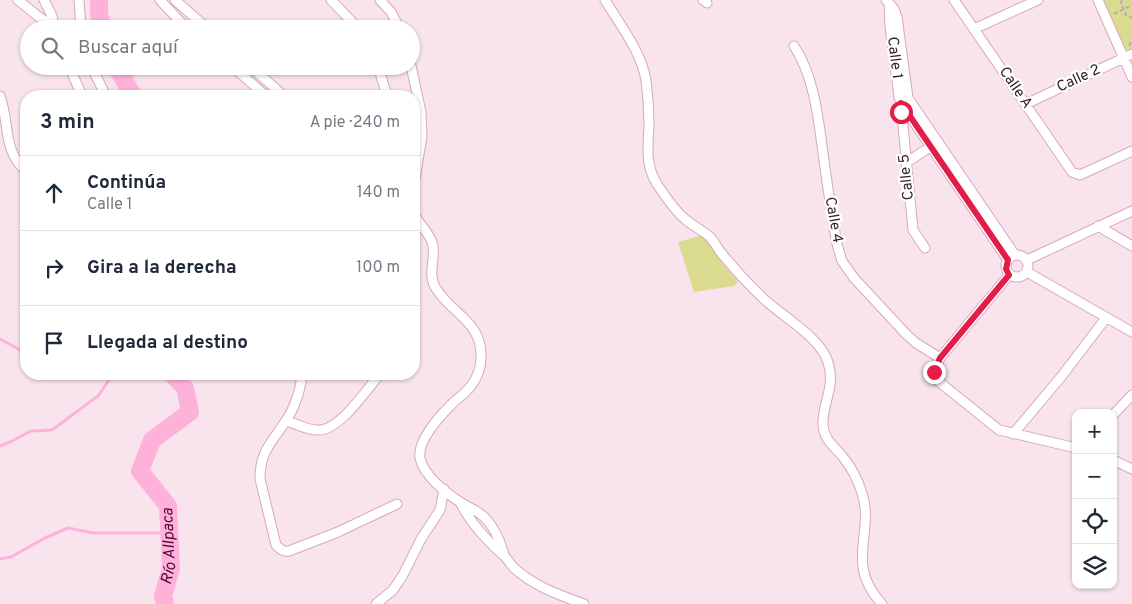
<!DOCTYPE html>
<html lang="es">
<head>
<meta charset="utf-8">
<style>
  body { margin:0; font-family:Overpass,sans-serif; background:#f6f6f7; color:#1f2937 }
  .controls { position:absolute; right:15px; bottom:15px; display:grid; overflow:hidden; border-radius:10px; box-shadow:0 1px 4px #0004 }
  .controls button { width:45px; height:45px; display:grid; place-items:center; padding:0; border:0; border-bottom:1px solid #e0e1e3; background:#fff; color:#1f2937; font:25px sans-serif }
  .stop { position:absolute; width:15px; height:15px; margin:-11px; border:4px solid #e11d48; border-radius:50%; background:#fff }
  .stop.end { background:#e11d48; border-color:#fff; box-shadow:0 1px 5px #0008 }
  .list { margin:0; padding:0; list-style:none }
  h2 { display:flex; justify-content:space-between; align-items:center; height:65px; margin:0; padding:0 20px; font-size:21px }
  h2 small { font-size:16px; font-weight:400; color:#747a83 }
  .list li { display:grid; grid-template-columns:32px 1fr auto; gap:15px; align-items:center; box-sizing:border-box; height:75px; padding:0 20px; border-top:1px solid #e0e1e3 }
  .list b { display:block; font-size:19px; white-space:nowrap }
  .list p { margin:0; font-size:16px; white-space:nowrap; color:#747a83 }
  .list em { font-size:16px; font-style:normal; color:#747a83 }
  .icon { flex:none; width:28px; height:28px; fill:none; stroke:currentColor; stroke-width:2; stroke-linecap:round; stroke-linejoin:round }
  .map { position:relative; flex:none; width:1132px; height:604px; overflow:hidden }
  .search { position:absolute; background:#fff; box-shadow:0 1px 4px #0004; left:20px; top:20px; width:400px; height:55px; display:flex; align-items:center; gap:12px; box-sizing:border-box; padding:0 18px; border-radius:28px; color:#747a83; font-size:19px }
  .panel { position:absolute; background:#fff; box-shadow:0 1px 4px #0004; left:20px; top:90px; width:400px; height:290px; border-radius:20px }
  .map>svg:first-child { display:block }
  .green { fill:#dbdb90 }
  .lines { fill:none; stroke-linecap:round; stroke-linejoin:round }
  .stream { stroke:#ffb2d9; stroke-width:3 }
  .river { stroke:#ffb2d9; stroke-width:18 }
  .minor-casing { stroke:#d8a7bf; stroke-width:11 }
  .tertiary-casing { stroke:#d8a7bf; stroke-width:12 }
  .path { stroke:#bda9b3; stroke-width:2; stroke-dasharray:4 2.5; stroke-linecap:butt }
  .minor { stroke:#fff; stroke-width:9 }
  .tertiary { stroke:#fff; stroke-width:10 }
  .route { stroke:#e11d48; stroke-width:6 }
  .labels { text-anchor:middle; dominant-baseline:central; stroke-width:4.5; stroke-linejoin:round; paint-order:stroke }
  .street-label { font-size:15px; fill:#34222b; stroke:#fff }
  .water-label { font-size:16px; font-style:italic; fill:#59043b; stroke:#fff }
</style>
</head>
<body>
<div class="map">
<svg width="1132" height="604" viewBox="0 0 1132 604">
  <rect width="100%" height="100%" fill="#f9e4ee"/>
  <path class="green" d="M1103,0h29v49l-3,1 -4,-1z
    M703,235l19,28 16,19 -4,4 -40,6 -16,-50z"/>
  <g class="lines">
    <path class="stream" d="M0,339l24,13h2
      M0,446l12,-5 19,-10 21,-1 46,-34 15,-22
      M0,559l11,-2 34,-19 23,-10 25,5h76"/>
    <g class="river">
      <path d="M99,0v14l4,15"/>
      <path d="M116,66l17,30"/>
      <path id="s1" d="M165,604l-2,-8 8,-28 -3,-62 -28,-35 12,-31 38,-28 -5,-24 -13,-14"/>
    </g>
    <g class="minor-casing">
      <path id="minor" d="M18,0l21,17 15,9
        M44,0l8,16 2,13
        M79,0l2,29
        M160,0l27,29
        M175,0l33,29
        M331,0l28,29
        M380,0l11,12 9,17
        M605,0c15,25 36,51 41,80 2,15 3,30 3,46 -1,21 -4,39 8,58 8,12 17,26 28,35 8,7 17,11 25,18 5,5 8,13 13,18 13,16 26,30 41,44 19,18 56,38 64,63 8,26 -6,40 -5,63 1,15 11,21 20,32 8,10 15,23 19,36 13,41 -18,70 20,111
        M703,0l4,3
        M886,0l8,9 3,8 11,81 107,157
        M954,0l118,172 8,3 52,-24
        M1098,0l34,77
        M889,4l1,22 9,71 2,6 107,157
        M974,29l64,-29
        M794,46c21,31 25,78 30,115 4,28 8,56 13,83l5,17 12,17 52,56 10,9 24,15
        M69,66l13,30
        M91,66l15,30
        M232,66l34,30
        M250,66l34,30
        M378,66l9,30
        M411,66l10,46 1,24 -8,49
        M0,96c10,27 2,54 26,75
        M1026,104l106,-50
        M901,105l12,125 12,18
        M906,163l25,-17
        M414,213c4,11 14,18 18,29 5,15 -5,30 3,45 16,27 47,34 46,70 0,10 -4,21 -10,29 -6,8 -15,13 -22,21 -11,11 -32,35 -29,51 3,17 26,35 40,44 8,5 16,8 23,14 11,10 17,24 21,39
        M1098,226l34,20
        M1006 266a11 11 0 1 1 22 0a11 11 0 1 1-22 0Z
        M1027,260l105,-49
        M1027,272l105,60
        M1009,275l-69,83 -6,14 4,9 61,49 77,18
        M414,326v8
        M302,374c-1,15 -8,36 -17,48 -14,22 -25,29 -25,57l16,66c4,4 7,7 13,6l49,-19 59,-28
        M1113,415l19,-20
        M287,421c9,3 20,9 30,9 22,2 50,-41 63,-56
        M1013,434l48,-57 45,-59
        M1113,460l19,9
        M460,502c11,22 26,37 43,53 4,3 7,8 10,12 20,19 46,28 71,37
        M376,604l17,-14 10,-15 18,-36 19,-29 4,-21"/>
    </g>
    <g class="tertiary-casing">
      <path id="tertiary" d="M931,146l7,-4"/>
    </g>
    <path class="path" d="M1122,0l-1,3 5,12 6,3
      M1114,14l18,-9
      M1129,46l3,-6"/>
    <use href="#minor" class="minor"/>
    <use href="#tertiary" class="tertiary"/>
  </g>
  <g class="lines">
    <path class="route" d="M901,112v-9l107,157 -2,9 3,6 -69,83 -6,14"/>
  </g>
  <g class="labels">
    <g class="street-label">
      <text transform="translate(894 58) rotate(83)">Calle 1</text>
      <text transform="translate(1079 79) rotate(-25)">Calle 2</text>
      <text transform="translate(1015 88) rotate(56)">Calle A</text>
      <text transform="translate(907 177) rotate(-96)">Calle 5</text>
      <text transform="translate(833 220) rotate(80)">Calle 4</text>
    </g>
    <g class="water-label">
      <text stroke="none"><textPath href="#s1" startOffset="59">Río Allpaca</textPath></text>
    </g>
  </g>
</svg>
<div class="controls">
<button>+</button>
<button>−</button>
<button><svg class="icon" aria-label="locate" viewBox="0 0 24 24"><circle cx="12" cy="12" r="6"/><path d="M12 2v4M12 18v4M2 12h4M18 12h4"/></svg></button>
<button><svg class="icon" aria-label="layers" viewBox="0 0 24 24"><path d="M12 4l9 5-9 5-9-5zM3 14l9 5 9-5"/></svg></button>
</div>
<div class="stop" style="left:901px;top:112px"></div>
<div class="stop end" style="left:934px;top:372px"></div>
<div class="search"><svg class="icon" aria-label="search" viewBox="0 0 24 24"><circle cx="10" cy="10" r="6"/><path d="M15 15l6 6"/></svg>Buscar aquí</div>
<section class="panel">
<h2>3 min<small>A pie · 240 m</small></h2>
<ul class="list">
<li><svg class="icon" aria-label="ahead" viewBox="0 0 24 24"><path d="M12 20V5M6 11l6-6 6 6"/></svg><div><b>Continúa</b><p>Calle 1</p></div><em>140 m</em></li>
<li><svg class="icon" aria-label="right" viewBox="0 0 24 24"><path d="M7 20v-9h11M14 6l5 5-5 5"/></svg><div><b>Gira a la derecha</b></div><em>100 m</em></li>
<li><svg class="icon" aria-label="arrive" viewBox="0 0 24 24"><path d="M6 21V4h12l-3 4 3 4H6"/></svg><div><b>Llegada al destino</b></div></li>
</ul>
</section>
</div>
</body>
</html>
